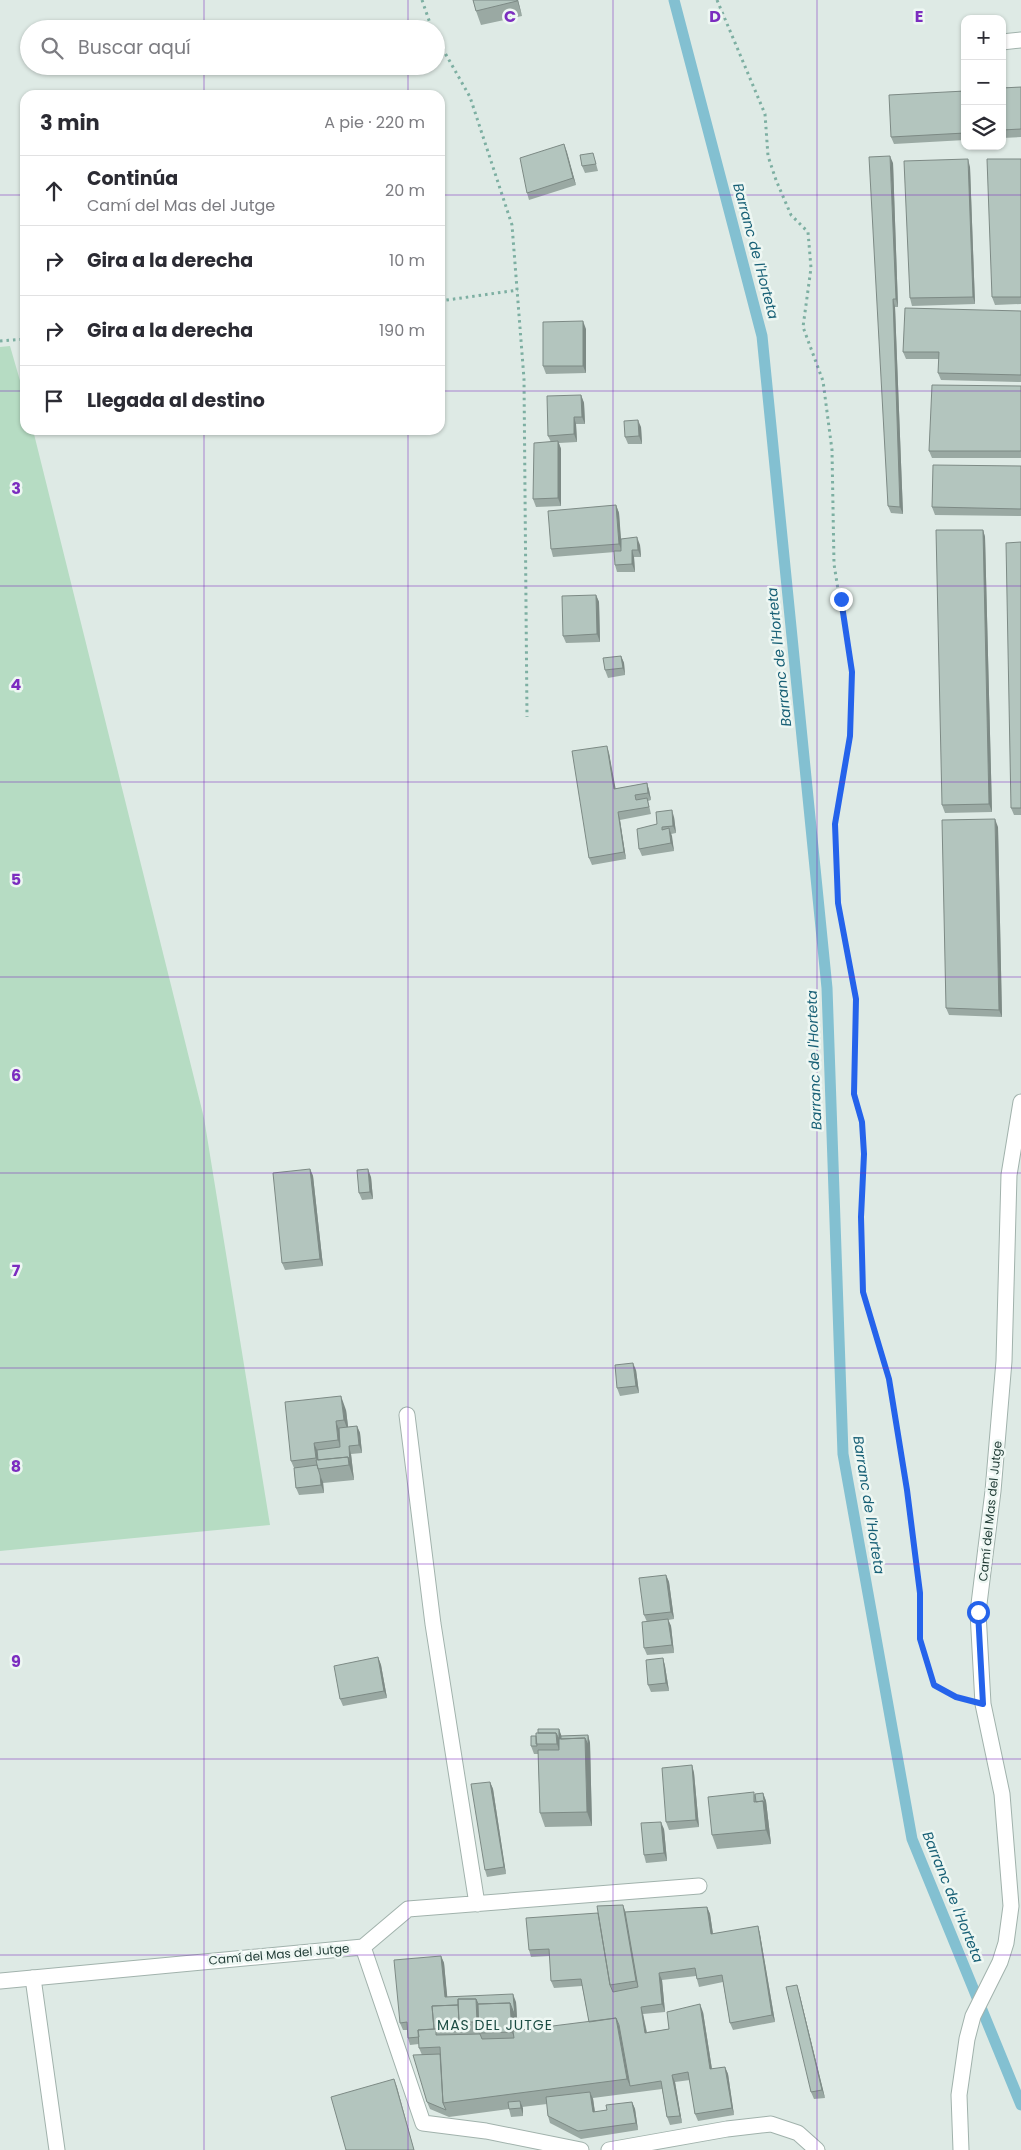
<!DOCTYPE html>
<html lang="es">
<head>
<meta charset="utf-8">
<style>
  body { margin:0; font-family:Poppins,sans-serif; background:#f2f2f3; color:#2b2b33 }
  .controls { position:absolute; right:15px; top:15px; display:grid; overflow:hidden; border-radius:10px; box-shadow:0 1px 4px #0004 }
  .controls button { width:45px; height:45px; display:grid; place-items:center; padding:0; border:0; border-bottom:1px solid #e1e1e2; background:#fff; color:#2b2b33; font:25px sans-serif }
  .stop { position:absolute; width:15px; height:15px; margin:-11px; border:4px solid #2563eb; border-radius:50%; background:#fff }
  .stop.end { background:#2563eb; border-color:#fff; box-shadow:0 1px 5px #0008 }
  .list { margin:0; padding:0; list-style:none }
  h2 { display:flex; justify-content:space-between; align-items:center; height:65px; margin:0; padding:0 20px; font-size:21px }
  h2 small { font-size:16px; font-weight:400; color:#7c7c81 }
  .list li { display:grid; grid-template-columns:32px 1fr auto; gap:15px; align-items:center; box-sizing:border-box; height:70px; padding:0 20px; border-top:1px solid #e1e1e2 }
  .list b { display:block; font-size:19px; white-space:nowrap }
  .list p { margin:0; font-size:16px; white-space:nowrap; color:#7c7c81 }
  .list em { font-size:16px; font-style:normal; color:#7c7c81 }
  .icon { flex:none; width:28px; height:28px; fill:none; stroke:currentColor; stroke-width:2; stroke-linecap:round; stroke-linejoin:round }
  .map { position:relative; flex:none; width:1021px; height:2150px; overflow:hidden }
  .search { position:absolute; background:#fff; box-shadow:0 1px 4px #0004; left:20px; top:20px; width:425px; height:55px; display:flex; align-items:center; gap:12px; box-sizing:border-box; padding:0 18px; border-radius:28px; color:#7c7c81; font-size:19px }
  .panel { position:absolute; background:#fff; box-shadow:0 1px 4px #0004; left:20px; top:90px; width:425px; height:345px; border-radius:15px }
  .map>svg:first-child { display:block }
  .green { fill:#b6dcc3 }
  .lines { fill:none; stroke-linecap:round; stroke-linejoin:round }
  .stream { stroke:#83c0d1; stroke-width:11 }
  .service-casing { stroke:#a1b2ac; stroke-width:17 }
  .minor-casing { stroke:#a1b2ac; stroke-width:17 }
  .path { stroke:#7dafa2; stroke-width:3; stroke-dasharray:2.5 4; stroke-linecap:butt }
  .service { stroke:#fff; stroke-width:15 }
  .minor { stroke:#fff; stroke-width:15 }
  .wall { fill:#9aa9a3 }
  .shaded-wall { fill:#7d8a85 }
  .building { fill:#b3c5be; stroke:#7d8a85 }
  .route { stroke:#2563eb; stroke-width:6 }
  .grid { fill:none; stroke:#7b2cbf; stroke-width:1; stroke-opacity:0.55 }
  .labels { text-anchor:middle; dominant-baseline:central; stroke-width:5; stroke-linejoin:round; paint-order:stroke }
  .street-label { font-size:12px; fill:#1f3a34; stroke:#eef7f3 }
  .water-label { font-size:14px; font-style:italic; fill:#186076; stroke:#eef7f3 }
  .neighbourhood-label { font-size:14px; letter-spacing:1px; fill:#1b4c43; stroke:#eef7f3 }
  .grid-label { font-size:16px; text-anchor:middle; font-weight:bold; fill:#7b2cbf; stroke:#eef7f3; stroke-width:5; stroke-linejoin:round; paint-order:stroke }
</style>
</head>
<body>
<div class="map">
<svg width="1021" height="2150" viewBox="0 0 1021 2150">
  <rect width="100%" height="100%" fill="#deeae5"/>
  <path class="green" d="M10,346l15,52v32h8l171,688 66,407 -270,26v-1204z"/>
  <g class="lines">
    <path class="stream" d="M674,0l88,336 65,652 16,466 69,385 109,266"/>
    <g class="service-casing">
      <path id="service" d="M1002,42l19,-2
        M33,1978l24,172"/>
    </g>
    <g class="minor-casing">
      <path id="minor" d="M407,1415l26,209 44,280
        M363,1947l45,-38 291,-23
        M0,1981l363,-34 60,176 63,8 95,19
        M609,2150l118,-21 44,-5 27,9 19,17
        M961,2150l-2,-55 8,-56 6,-23 27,-54 6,-19 5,-37 -9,-112 -19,-90 -5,-92 15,-121 11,-130 5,-186 12,-73"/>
    </g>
    <path class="path" d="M422,0l10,29
      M717,0l48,114 3,42 8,24 15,35 17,17 3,36 -8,59 20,54 9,69 2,114 17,108 -1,64 -15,88 3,79 18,96 -2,95 7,28 3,32 -3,63 2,75 26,87 18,111 13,103v46l14,46 22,12
      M436,37l34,60 42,128 12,154 3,338
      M440,301l78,-11
      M0,341l25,-2"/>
    <use href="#service" class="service"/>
    <use href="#minor" class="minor"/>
  </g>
  <path class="wall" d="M473,0h45l4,16 -41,9 -5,-14z
    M1021,87v50l-19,1v-50z
    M965,91v49l-71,4 -3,-7z
    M564,144l12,41 -47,15 -2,-7z
    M1021,159v145l-26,1 -3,-8z
    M595,160l3,11 -13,2 -3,-7z
    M893,163l5,144h-3l8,207 -12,-1 -3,-7z
    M970,167l5,137 -63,2 -2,-8z
    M1021,311v71l-80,-2 -3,-7 1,-14h-33l-3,-7z
    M586,329v44l-40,1 -3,-8z
    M1021,386v72h-89l-3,-7z
    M581,395l3,8 1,21h-9l1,18 -18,1 2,6v57l-25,1 -3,-8 18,-57 -3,-6z
    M641,427l1,17h-14l-3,-7z
    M1021,466v50l-86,-1 -3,-8z
    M616,505l3,8 2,34 19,-2 1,12h-7l1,15h-18l-2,-7v-13l-62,5 -2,-8z
    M983,530l2,7 7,275 -47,1 -3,-8z
    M1021,542v273h-7l-3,-7z
    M596,595l3,7 1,40 -34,1 -3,-7z
    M621,656l3,7 1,12 -17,3 -3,-8z
    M609,753l6,36 32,-6 2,7 2,10 -3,1 3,13 -31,6 6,39 -34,6 -3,-7z
    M674,817l2,16 -5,1 3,17 -32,5 -3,-7 18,-25z
    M998,827l4,190 -53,-2 -3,-7z
    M310,1169l3,7 10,90 -38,4 -3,-7z
    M371,1177l2,22 -11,1 -3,-7z
    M636,1370l3,23 -19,3 -3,-8z
    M346,1410l2,17 9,-1 3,7 2,20 -11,1 3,26 -31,3v-1l1,11 -25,2 -3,-7 -2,-20 -3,-7z
    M666,1575l3,7 5,37 -6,1 3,6 3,27 -27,2 -3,-7 3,-26 -3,-7z
    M378,1657l3,8 6,33 -44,8 -3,-7z
    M663,1658l2,8 4,25 -18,1 -3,-7z
    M559,1729l2,7 27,-1 2,8 2,83 -47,1 -5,-14 -2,-59h-4l-3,-8 5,-10z
    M692,1765l2,8 5,54 -30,3 -3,-8z
    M490,1782l3,7 13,85 -19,3 -2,-7z
    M763,1793l3,8 5,43 -54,5 -5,-14 43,-41z
    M664,1829l3,32 -21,2 -2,-8z
    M707,1907l3,7 3,20 45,-8 2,8 15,88 -42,8 -3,-7 -7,-41 -24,5 -3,-11 -34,4 3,32 -22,2 4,18 22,-3 34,-17 9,57 13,-2 3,7 6,41 -36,6 -3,-7 -5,-34 -15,2 7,41 -12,2 -3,-8 -5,-28 -69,9 2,14 12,-2 25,-8 3,7 3,21 -57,9 -31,-16 -2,-7 -1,-12 -25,3 1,9 -12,1 -2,-8 -60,8 -19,-8 -3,-7 -5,-47 -3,-7v-4l-9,1 -2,-7 -1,-8h-4l-3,-7 41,-67 3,7 3,34 69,5 2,29 71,-9 -7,-36 -28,2 -3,-7 -1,-25 -19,1 -2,-7 96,-38z
    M799,1992l26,106 -11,1 -3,-7z"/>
  <path class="shaded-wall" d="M517,0h1l4,16z
    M564,144l3,8 9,33 -3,-7z
    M890,156l3,7 5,144 -2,-8z
    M968,159l2,8 5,137 -2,-7z
    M893,299l2,8 8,207 -3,-7z
    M583,321l3,8v44l-3,-7z
    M581,395l3,8 1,21 -3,-7z
    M574,417l2,7 1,18 -3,-8z
    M638,420l3,7 1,17 -3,-8z
    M558,441l3,8v57l-3,-8z
    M616,505l3,8 3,38 -3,-7z
    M983,530l2,7 7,275 -3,-8z
    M637,537l3,8 1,12 -3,-7z
    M632,550l2,7 1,15 -3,-8z
    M596,595l3,7 1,40 -3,-8z
    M621,656l3,7 1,12 -2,-7z
    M607,746l2,7 8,43 -3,-7z
    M647,783l2,7 2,10 -3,-7z
    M672,810l2,7 2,16 -3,-7z
    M618,812l2,8 6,39 -2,-7z
    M995,819l3,8 4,190 -3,-7z
    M669,828l3,8 2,15 -3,-8z
    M310,1169l3,7 10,90 -3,-7z
    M368,1169l3,8 2,22 -3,-7z
    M633,1363l3,7 3,23 -3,-7z
    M341,1396l5,14 3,24 -5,-14z
    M336,1421l5,14 2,20 -5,-15z
    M357,1426l3,7 2,20 -3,-8z
    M314,1443l6,14v10l-4,-9z
    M349,1446l2,8 3,26 -5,-15z
    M320,1475l3,7 1,11 -3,-8z
    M666,1575l3,7 5,37 -3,-7z
    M668,1619l3,7 3,27 -2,-8z
    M378,1657l3,8 6,33 -3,-7z
    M663,1658l2,8 4,25 -3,-8z
    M559,1729l5,14v21l-7,-20 -1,-11z
    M588,1735l2,8 2,83 -5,-14 -2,-74z
    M692,1765l2,8 5,54 -3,-7z
    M490,1782l3,7 13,85 -2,-7z
    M763,1793l3,8 5,43 -5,-14 -3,-29z
    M661,1822l3,7 3,32 -3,-8z
    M623,1905l5,14 13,76 -5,-14z
    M707,1907l3,7 4,27 -3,-7z
    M758,1926l2,8 15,88 -3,-7z
    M441,1956l3,7 4,41 -3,-7z
    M659,1973l3,7 3,32 -3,-8z
    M797,1985l2,7 26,106 -3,-8z
    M513,1994l3,8 3,50 -7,-20 -2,-29z
    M476,1999l9,25 -4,9 -4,-11z
    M700,2004l3,8 10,64 -3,-7z
    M641,2007l2,7 5,26 -3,-7z
    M616,2018l5,14 9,54 -3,-7z
    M725,2067l3,7 6,41 -2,-7z
    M672,2075l3,7 7,41 -2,-7z
    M394,2079l3,8 17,63z
    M590,2092l3,7 3,21 -3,-8z
    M520,2101l3,7v8l-2,-8z
    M632,2102l3,7 3,21 -2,-7z"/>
  <path class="building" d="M473,0h44v1l-41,10z
    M1021,87v42l-19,1v-42z
    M965,91v42l-74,4 -2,-42z
    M564,144l9,34 -46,15 -7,-35z
    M593,153l3,11 -14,2 -2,-11z
    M890,156l6,143h-3l7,208 -12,-1 -19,-349z
    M968,159l5,138 -63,1 -6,-137z
    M987,159h34v138h-29z
    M905,308l116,3v64l-83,-2 1,-21h-36z
    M583,321v45h-40v-44z
    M932,385l89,1v65h-92z
    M581,395l1,22h-8v17l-26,2 -1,-40z
    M638,420l1,16 -14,1 -1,-16z
    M558,441v57l-25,1 1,-56z
    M933,465l88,1v43l-89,-2z
    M616,505l3,39 -68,5 -3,-38z
    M936,530h47l6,274 -47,1z
    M637,537l1,13h-6v14l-17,1 -1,-14h7v-12z
    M1021,542v266h-10l-5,-265z
    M596,595l1,39 -34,2 -1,-40z
    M621,656l2,12 -18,2 -2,-12z
    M607,746l7,43 33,-6 1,10 -13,2 1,5 11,-2 2,9 -31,5 6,40 -35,6 -17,-107z
    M672,810l1,16 -11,1v3l7,-2 2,15 -32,6 -2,-20 20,-5 -1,-12z
    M995,819l4,191 -53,-2 -4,-188z
    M310,1169l10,90 -38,4 -9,-90z
    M368,1169l2,23 -11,1 -2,-23z
    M633,1363l3,23 -19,2 -2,-23z
    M341,1396l3,24 -8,1 2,19 -24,3 2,15 -25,3 -6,-59z
    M357,1426l2,19 -10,1 1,18 -2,-7 -30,3 -1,-10 23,-3 -1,-19z
    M348,1457l1,8 -31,4 -2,-9z
    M317,1465l3,10 1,10 -25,3 -2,-20z
    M666,1575l5,37 -27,3 -5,-37z
    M668,1619l4,26 -28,3 -2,-26z
    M378,1657l6,34 -44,8 -6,-33z
    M663,1658l3,25 -18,2 -2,-25z
    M538,1729h21v10l-3,-6h-18z
    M536,1733h20l1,11h-21z
    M588,1735v10l-3,-7 -24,1v-3z
    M531,1736h5l1,10h-6z
    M585,1738l2,74 -47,1 -2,-63h21v-11z
    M692,1765l4,55 -30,2 -4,-54z
    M490,1782l14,85 -19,3 -14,-86z
    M754,1792v10l9,-1 3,29 -54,5 -4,-38z
    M763,1793l2,15 -2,-7 -7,1 -1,-8z
    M661,1822l3,31 -20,2 -3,-32z
    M623,1905l13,76 -26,4 -13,-79z
    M707,1907l4,27 47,-8 14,89 -42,8 -8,-48 -25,4 -2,-11 -36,5 3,31 -21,3 4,26 24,-4 -2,-17 33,-8 10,65 15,-2 7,41 -37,6 -7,-42 -16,3 8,41 -13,1 -6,-36 -31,5 -11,-61 -3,-7 -27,4 -8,-43 -30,2 -2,-32 -20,1 -3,-32 72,-5 12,72 3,7 25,-5 -13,-75z
    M441,1956l4,41 68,-3 2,22 -5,-13 -32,1 -2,-5h-18v6l-26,1 2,23 -16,1 1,7 -11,1 -1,-16 -7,1 -6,-63z
    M797,1985l25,105 -11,2 -25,-105z
    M458,1999h18l1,23h-18z
    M510,2003l2,29 -33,1 -1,-29z
    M458,2005l1,17 1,6 -26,1 -2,-23z
    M616,2018l11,61 -184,24 -3,-56 -21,1 -1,-18 18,-1v6l44,-1 2,5 32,-1 -1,-7z
    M440,2054l3,49 3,7 -19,-8 -14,-47z
    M394,2079l20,71h-68l-15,-53z
    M590,2092l3,20 14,-2 -1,-5 26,-3 4,21 -58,8 -30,-15 -2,-19z
    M520,2101l1,7 -12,1 -1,-7z"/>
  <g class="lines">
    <path class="route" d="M841,599l11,73 -2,64 -15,88 3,79 18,96 -2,95 8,28 2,32 -3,63 2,75 26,87 18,111 13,103v46l14,46 22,12 27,7 -5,-92"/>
  </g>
  <path class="grid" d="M204,0v29M408,0v29M613,0v2150M817,0v2150M204,66v29M408,66v29M0,195h25M440,195h581M0,391h25M440,391h581M204,430v1720M408,430v1720M0,586h1021M0,782h1021M0,977h1021M0,1173h1021M0,1368h1021M0,1564h1021M0,1759h1021M0,1955h1021"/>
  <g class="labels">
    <g class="street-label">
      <text transform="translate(990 1511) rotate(-84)">Camí del Mas del Jutge</text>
      <text transform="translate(279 1954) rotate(-5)">Camí del Mas del Jutge</text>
    </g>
    <g class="water-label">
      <text transform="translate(756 251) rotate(75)">Barranc de l'Horteta</text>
      <text transform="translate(779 657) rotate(-96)">Barranc de l'Horteta</text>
      <text transform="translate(814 1060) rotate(-92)">Barranc de l'Horteta</text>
      <text transform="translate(869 1505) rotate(81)">Barranc de l'Horteta</text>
      <text transform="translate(953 1897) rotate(68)">Barranc de l'Horteta</text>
    </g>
    <g class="neighbourhood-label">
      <text x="495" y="2025">MAS DEL JUTGE</text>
    </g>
  </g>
  <g class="grid-label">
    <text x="510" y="22">C</text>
    <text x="715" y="22">D</text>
    <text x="919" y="22">E</text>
    <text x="16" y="494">3</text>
    <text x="16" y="690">4</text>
    <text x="16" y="885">5</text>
    <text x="16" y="1081">6</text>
    <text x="16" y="1276">7</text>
    <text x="16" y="1472">8</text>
    <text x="16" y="1667">9</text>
  </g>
</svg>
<div class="controls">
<button>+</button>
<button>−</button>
<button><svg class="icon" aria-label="layers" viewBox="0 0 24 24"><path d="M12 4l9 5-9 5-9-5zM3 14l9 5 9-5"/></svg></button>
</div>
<div class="stop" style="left:978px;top:1612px"></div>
<div class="stop end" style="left:841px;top:599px"></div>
<div class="search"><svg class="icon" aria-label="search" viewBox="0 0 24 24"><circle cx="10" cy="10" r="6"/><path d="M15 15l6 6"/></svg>Buscar aquí</div>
<section class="panel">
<h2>3 min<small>A pie · 220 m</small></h2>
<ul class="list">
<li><svg class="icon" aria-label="ahead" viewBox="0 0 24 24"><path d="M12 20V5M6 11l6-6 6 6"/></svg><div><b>Continúa</b><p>Camí del Mas del Jutge</p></div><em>20 m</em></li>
<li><svg class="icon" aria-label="right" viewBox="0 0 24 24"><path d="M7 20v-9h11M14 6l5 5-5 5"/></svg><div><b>Gira a la derecha</b></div><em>10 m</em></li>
<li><svg class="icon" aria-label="right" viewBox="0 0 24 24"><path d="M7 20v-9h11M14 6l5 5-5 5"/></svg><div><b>Gira a la derecha</b></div><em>190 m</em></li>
<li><svg class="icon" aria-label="arrive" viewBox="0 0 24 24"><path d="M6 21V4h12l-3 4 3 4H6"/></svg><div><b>Llegada al destino</b></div></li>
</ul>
</section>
</div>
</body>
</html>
